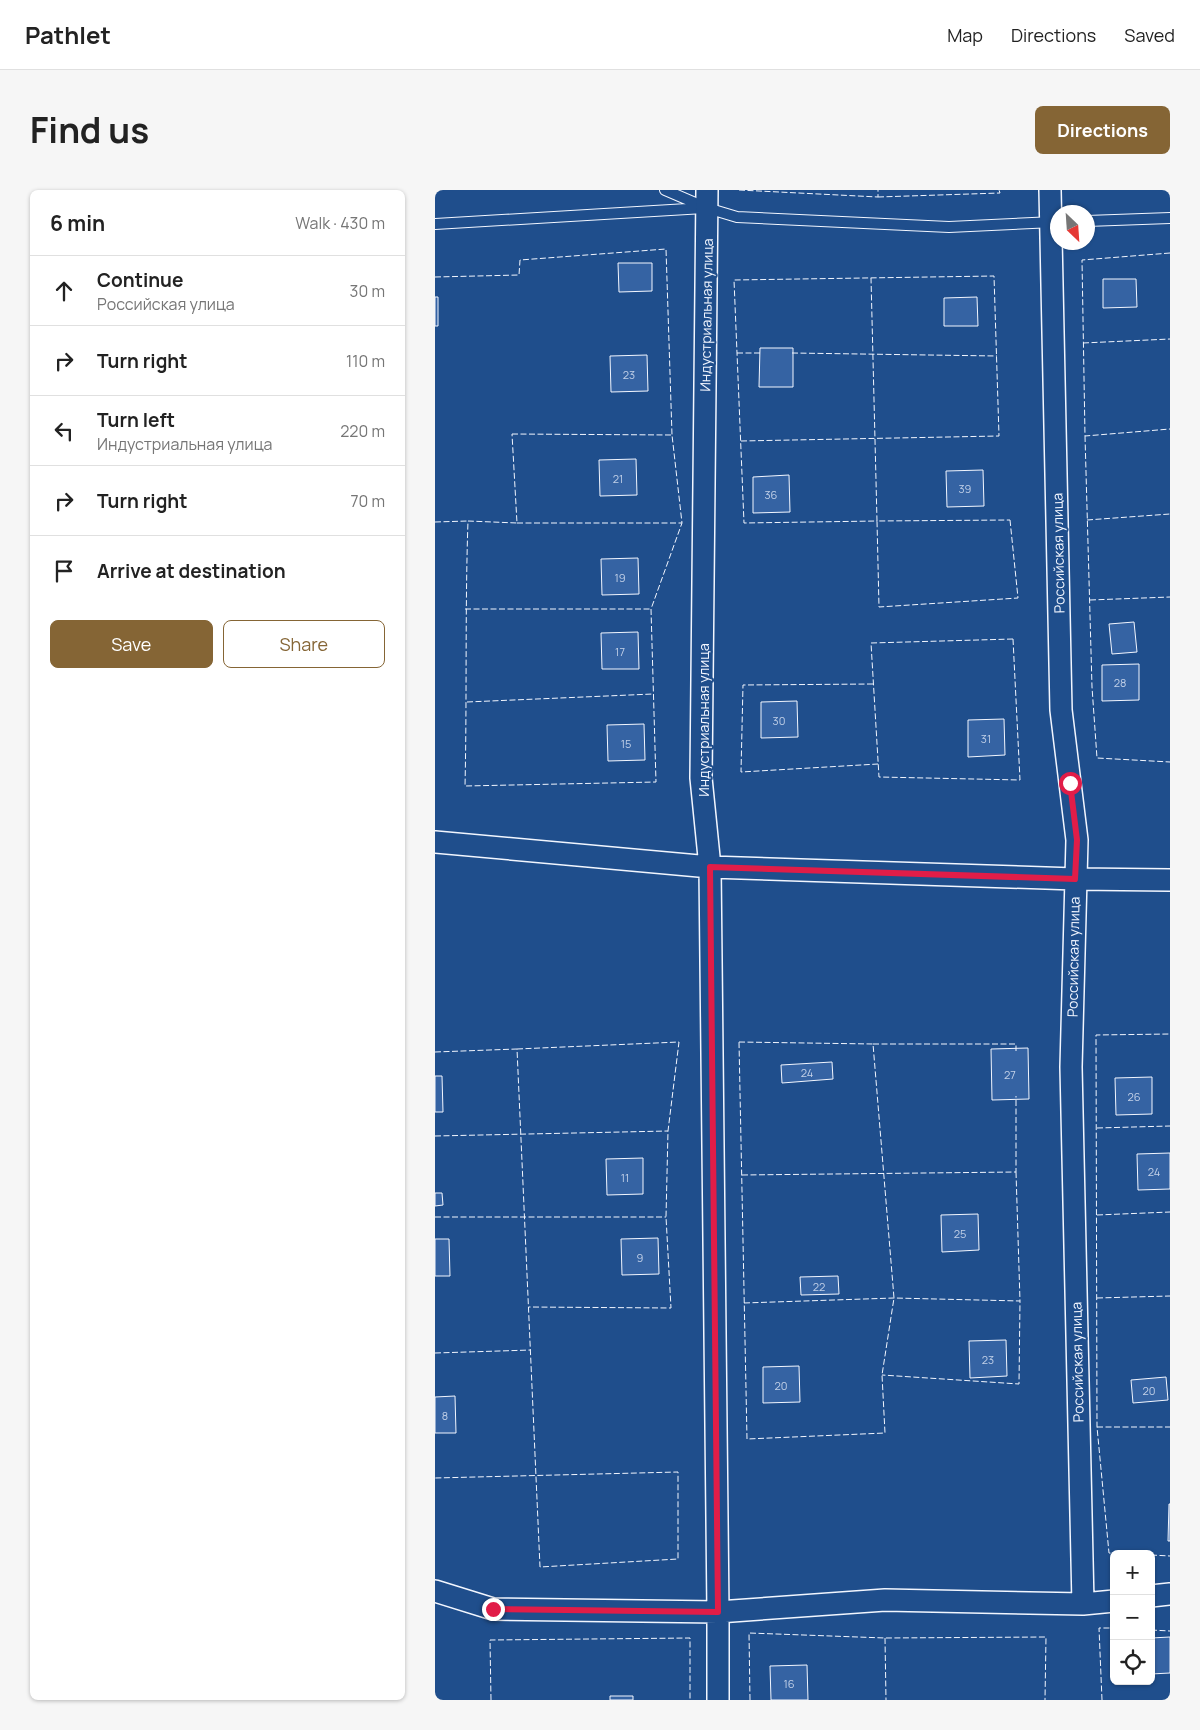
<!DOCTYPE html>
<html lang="en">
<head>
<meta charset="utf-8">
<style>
  body { margin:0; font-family:Manrope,sans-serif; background:#f6f6f6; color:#222 }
  .controls { position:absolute; right:15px; bottom:15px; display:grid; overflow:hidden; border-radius:8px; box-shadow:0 1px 4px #0004 }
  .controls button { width:45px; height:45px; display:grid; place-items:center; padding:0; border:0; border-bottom:1px solid #e0e0e0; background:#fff; color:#222; font:25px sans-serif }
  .compass { position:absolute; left:615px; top:15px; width:45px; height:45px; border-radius:50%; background:#fff; box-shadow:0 1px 4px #0004; rotate:155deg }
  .stop { position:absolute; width:15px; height:15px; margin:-11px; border:4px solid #e11d48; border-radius:50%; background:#fff }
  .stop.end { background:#e11d48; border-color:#fff; box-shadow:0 1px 5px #0008 }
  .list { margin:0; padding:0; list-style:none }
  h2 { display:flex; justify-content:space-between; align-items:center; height:65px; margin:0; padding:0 20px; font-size:21px }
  h2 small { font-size:16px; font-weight:400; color:#767676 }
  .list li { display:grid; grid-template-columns:32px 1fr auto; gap:15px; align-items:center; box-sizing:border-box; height:70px; padding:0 20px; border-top:1px solid #e0e0e0 }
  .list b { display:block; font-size:19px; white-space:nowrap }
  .list p { margin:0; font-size:16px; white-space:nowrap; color:#767676 }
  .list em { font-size:16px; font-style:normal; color:#767676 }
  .actions { display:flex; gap:10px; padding:15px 20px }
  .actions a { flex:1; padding:11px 0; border:1px solid #856535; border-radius:8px; text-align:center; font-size:18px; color:#856535 }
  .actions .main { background:#856535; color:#fff }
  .icon { flex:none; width:28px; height:28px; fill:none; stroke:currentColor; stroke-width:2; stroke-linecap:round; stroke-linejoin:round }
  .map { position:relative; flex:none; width:735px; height:1510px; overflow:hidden; border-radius:8px }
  header { display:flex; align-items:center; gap:30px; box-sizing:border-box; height:70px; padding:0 25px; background:#fff; border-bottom:1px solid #e0e0e0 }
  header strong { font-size:24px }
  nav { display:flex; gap:28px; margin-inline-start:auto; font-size:18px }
  .intro { display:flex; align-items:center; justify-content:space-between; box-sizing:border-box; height:120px; padding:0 30px }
  h1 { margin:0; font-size:35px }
  .button { padding:12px 22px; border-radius:8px; background:#856535; color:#fff; font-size:18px; font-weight:700 }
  main { display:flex; gap:30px; padding:0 30px }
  aside { flex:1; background:#fff; border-radius:8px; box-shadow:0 1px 4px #0004 }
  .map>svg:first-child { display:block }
  .building { fill:#3563a3; stroke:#f2f6ff }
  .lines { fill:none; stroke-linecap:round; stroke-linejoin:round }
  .lane-casing { stroke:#f2f6ff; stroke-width:12 }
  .street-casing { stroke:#f2f6ff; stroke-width:24 }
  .lane { stroke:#1f4e8c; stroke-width:10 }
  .street { stroke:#1f4e8c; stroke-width:21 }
  .fence { stroke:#f2f6ff; stroke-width:1; stroke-dasharray:6 2.5; stroke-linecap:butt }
  .route { stroke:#e11d48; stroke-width:6 }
  .labels { text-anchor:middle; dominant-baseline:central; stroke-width:4; stroke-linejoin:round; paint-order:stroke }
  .number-label { font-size:11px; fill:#c3d1e8 }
  .street-label { font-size:14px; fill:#f2f6ff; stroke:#1f4e8c }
</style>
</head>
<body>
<header>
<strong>Pathlet</strong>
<nav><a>Map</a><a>Directions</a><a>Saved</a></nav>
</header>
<div class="intro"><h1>Find us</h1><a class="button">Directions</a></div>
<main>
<aside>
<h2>6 min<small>Walk · 430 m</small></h2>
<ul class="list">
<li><svg class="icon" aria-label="ahead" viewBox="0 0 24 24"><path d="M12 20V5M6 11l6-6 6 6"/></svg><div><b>Continue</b><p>Российская улица</p></div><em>30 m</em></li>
<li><svg class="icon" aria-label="right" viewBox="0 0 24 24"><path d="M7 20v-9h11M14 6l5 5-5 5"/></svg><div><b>Turn right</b></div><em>110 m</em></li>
<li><svg class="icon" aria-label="left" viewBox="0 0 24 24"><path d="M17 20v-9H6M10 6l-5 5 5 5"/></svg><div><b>Turn left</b><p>Индустриальная улица</p></div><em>220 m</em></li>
<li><svg class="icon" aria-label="right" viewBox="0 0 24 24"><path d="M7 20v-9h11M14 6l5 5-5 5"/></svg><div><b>Turn right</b></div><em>70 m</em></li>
<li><svg class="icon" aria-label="arrive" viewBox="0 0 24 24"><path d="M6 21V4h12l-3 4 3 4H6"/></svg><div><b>Arrive at destination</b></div></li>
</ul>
<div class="actions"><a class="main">Save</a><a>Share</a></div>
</aside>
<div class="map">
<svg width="735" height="1510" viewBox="0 0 735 1510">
  <rect width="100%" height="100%" fill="#1f4e8c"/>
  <path class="building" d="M183,73h34v28l-33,1z
    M668,89h33l1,28 -34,1z
    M0,107h3v29h-3z
    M542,107l1,29h-34v-28z
    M325,158h33v39h-34z
    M212,165l1,36 -37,1 -1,-36z
    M201,269l1,36 -37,1 -1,-36z
    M548,280l1,36 -37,1 -1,-36z
    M354,285l1,37 -37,1v-36z
    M203,368l1,36 -37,1 -1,-36z
    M699,432l3,30 -25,2 -3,-30z
    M203,442l1,37h-37l-1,-36z
    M704,474v36l-37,1v-36z
    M362,511l1,36 -37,1v-36z
    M569,529l1,36 -37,2v-37z
    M209,534l1,36 -37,1 -1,-36z
    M593,858l1,51 -37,1 -1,-51z
    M397,872l1,17 -51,4 -1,-18z
    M0,886h7l1,36h-8z
    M717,887v37l-36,1 -1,-37z
    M735,963v36l-32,1 -1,-36z
    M208,968v36l-36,1 -1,-36z
    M0,1003h7l1,12 -8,1z
    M543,1024l1,36 -37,2 -1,-37z
    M223,1048l1,36 -37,1 -1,-36z
    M0,1049h14l1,37h-15z
    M403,1086l1,18 -38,1 -1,-18z
    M571,1150l1,36 -37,2 -1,-37z
    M364,1176l1,36 -37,1v-36z
    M731,1187l2,23 -35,3 -2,-23z
    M20,1206l1,37h-21v-36z
    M734,1314h1v37h-2z
    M735,1447v36l-19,1v-36z
    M372,1475l1,35h-37l-1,-34z
    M175,1506h23v4h-23z"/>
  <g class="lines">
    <g class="lane-casing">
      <path id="lane" d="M230,0l42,18 30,9 212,10 105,-5
        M652,31l83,-3
        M0,34l269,-16"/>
    </g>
    <g class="street-casing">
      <path id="street" d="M272,0l-6,588 9,89 8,745v88
        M615,0l11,520 16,130 -6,227 12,537
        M0,652l275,25 365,12 95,1
        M0,1401l58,18 225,3 167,-12 198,4 31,-3
        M716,1406l19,-2"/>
    </g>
    <use href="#lane" class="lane"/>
    <use href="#street" class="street"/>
    <path class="fence" d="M304,0l139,7v-7
      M443,7l122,-4 -1,-3
      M735,63l-88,7 3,176 85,-7
      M0,87l84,-2 1,-15 146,-11 6,186
      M648,153l87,-4
      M302,163h25
      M357,163l205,3
      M77,244l160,1 10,88 -31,86 5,173 -191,4c2,-88 0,-177 3,-265l49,2z
      M650,246l7,251 5,71 73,4
      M306,251l258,-5 -5,-160 -260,4 10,243 133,-2c-2,-81 -4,-162 -6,-243
      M575,330l8,78 -139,9 -2,-86z
      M652,330l83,-6
      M0,332l33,-1
      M82,333h165
      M655,410l80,-3
      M30,419h186
      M578,449l7,141 -141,-3 -8,-134z
      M438,494l-130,1 -2,87 137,-8
      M32,512l186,-8
      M304,852l134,2 21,254 -12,77 3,58 -138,6z
      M438,854h143v7
      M82,859l162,-7 -11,89 -2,86 5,91 -142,-1
      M0,862l82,-3 23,518 138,-8v-87l-243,6
      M662,938l73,-2
      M0,946l233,-5
      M581,982l4,129
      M307,985l274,-3v-76
      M662,1025l73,-3
      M0,1027h231
      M662,1108l73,-2
      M309,1113l150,-5 126,3 -1,83 -137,-9
      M0,1163l96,-3
      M662,1237h73
      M684,1364l-10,-1 -12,-126 -1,-392 74,-1
      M716,1365l19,1
      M716,1440l19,1
      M450,1448l1,62
      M56,1510l-1,-60 200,-2v62
      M315,1510l-1,-67 136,5 161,-1 -1,63
      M667,1510l-3,-72h15"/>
  </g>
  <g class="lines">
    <path class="route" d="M58,1419l225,3 -8,-745 365,12 2,-39 -7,-57"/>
  </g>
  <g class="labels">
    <g class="number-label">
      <text x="194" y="184">23</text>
      <text x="183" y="288">21</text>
      <text x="530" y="298">39</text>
      <text x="336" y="304">36</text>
      <text x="185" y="387">19</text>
      <text x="185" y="461">17</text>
      <text x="685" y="492">28</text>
      <text x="344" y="530">30</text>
      <text x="551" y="548">31</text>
      <text x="191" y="553">15</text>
      <text x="372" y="882">24</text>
      <text x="575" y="884">27</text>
      <text x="699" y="906">26</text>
      <text x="719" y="981">24</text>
      <text x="190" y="987">11</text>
      <text x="525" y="1043">25</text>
      <text x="205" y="1067">9</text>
      <text x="384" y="1096">22</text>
      <text x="553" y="1169">23</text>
      <text x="346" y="1195">20</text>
      <text x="714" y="1200">20</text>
      <text x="10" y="1225">8</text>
      <text x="354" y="1493">16</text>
    </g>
    <g class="street-label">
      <text transform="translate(271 125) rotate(-89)">Индустриальная улица</text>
      <text transform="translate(623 363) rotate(-91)">Российская улица</text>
      <text transform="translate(268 530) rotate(-90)">Индустриальная улица</text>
      <text transform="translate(638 767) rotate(-89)">Российская улица</text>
      <text transform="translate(642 1172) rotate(-91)">Российская улица</text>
    </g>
  </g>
</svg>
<div class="controls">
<button>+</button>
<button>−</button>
<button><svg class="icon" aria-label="locate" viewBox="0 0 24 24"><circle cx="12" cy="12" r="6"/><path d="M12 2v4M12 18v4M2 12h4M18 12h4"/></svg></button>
</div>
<svg class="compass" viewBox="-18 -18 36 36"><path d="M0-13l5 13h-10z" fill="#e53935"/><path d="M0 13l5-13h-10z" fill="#767676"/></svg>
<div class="stop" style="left:635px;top:593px"></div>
<div class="stop end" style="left:58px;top:1419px"></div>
</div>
</main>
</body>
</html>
